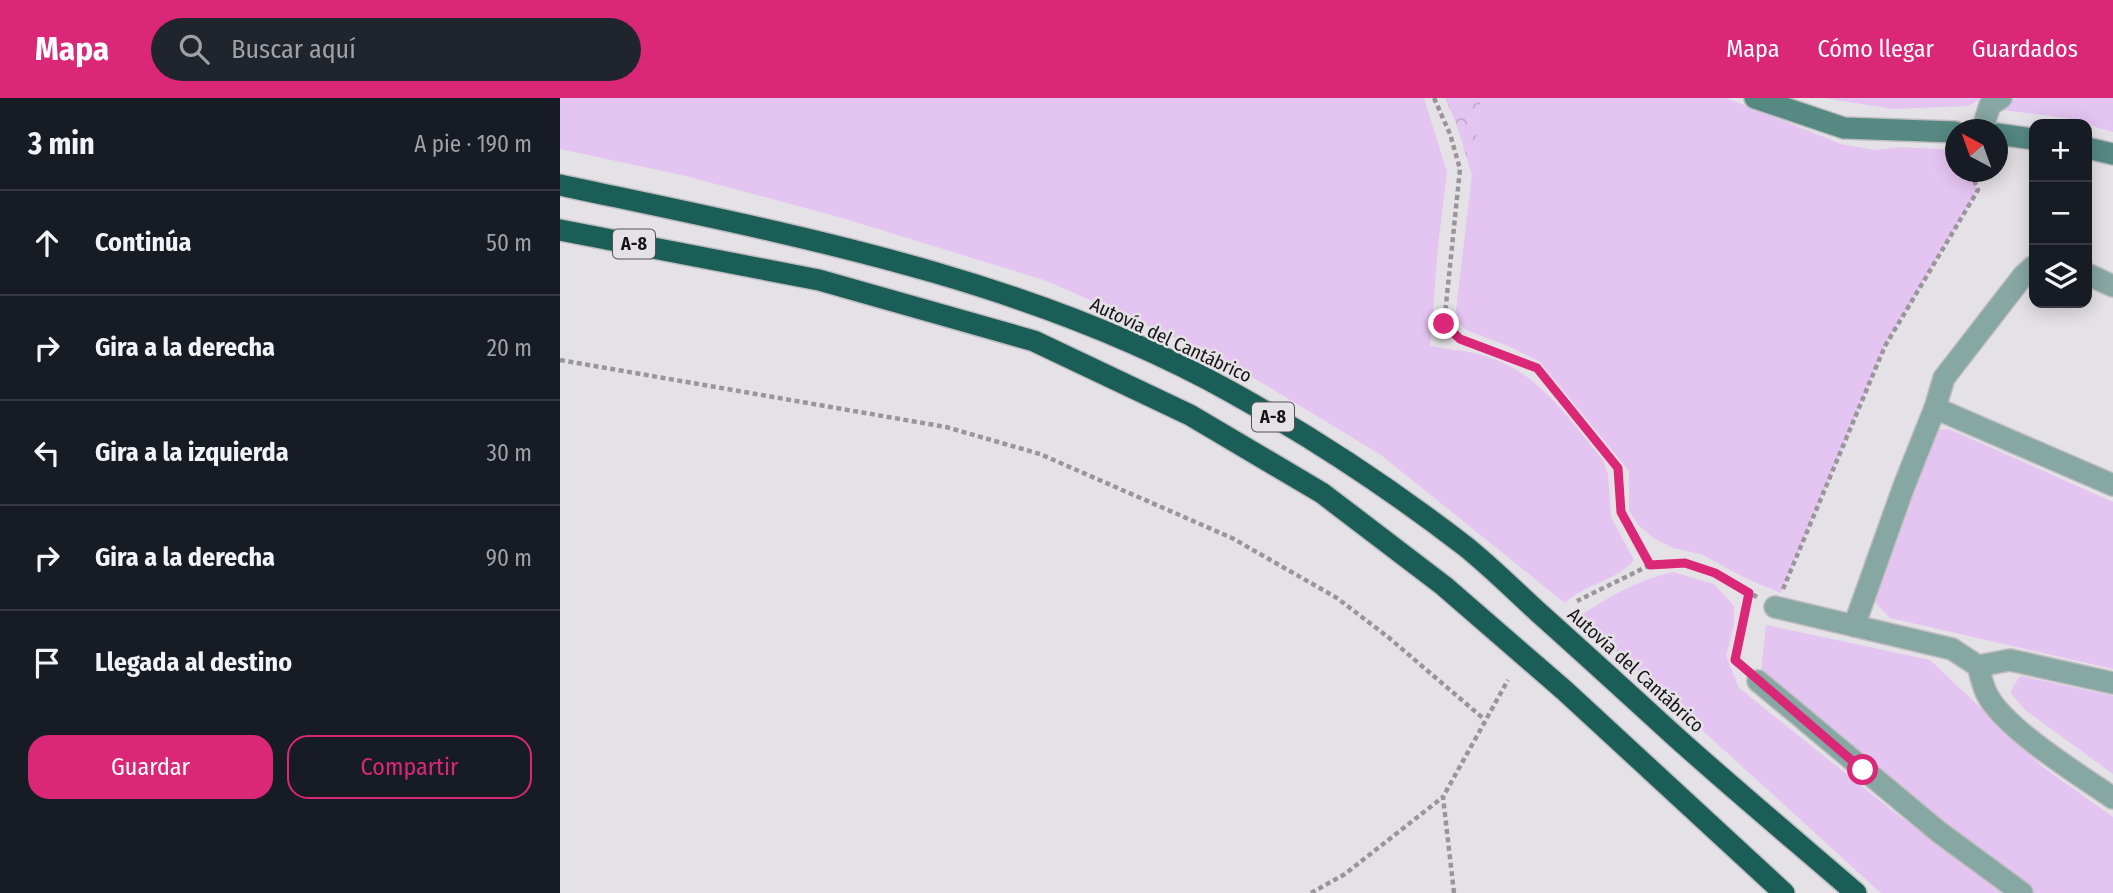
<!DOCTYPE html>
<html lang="es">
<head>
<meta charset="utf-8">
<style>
  body { margin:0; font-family:"Fira Sans Condensed",sans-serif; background:#20242c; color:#f1f3f6 }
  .controls { position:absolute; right:21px; top:21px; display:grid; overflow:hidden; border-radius:14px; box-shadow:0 4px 18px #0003 }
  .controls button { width:63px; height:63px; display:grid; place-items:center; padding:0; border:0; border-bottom:2px solid #363941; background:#171b24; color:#f1f3f6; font:35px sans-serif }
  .compass { position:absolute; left:1385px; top:21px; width:63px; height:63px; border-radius:50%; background:#171b24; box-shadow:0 4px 18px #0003; rotate:319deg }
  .stop { position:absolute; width:21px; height:21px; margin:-16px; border:5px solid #db2777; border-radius:50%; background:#fff }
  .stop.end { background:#db2777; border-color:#fff; box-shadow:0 2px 7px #0008 }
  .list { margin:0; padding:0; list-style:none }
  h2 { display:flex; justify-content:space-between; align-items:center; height:91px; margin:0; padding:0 28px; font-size:30px }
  h2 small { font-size:23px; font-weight:400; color:#9ea1a6 }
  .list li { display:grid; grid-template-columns:46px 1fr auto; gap:21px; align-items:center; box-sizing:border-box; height:105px; padding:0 28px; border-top:2px solid #363941 }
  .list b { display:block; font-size:26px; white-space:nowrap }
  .list em { font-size:23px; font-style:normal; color:#9ea1a6 }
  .actions { display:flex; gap:14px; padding:21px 28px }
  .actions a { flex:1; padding:16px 0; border:2px solid #db2777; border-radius:21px; text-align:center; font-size:24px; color:#db2777 }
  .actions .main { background:#db2777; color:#fff }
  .icon { flex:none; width:38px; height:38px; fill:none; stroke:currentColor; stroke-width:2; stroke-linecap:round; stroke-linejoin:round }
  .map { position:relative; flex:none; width:1553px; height:795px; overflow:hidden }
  header { display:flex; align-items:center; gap:42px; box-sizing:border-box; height:98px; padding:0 35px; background:#db2777; color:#fff }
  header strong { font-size:33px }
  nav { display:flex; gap:38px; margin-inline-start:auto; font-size:24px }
  .search { width:490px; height:63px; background:#20242c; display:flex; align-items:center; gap:18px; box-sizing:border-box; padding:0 24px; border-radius:38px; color:#9ea1a6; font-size:26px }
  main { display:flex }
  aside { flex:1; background:#171b24 }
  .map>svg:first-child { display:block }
  .green { fill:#e4c4f1 }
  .forest { fill:url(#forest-crowns) }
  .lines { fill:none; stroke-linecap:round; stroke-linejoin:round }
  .street-casing { stroke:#c0bdc1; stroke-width:24 }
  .secondary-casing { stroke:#c0bdc1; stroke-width:24 }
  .highway-casing { stroke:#c0bdc1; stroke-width:24 }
  .path { stroke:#99969a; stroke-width:4.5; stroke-dasharray:5 3.5; stroke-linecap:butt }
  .street { stroke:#86a7a2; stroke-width:21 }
  .secondary { stroke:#558982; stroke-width:21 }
  .highway { stroke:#1b5d57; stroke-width:21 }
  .route { stroke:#db2777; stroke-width:9 }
  .labels { text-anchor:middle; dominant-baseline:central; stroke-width:5; stroke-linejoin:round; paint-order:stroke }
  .shield { fill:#e5e2e7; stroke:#545255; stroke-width:2 }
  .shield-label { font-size:18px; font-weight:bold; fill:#161516 }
  .street-label { font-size:19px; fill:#161516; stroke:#e5e2e7 }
</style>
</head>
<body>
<header>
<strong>Mapa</strong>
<div class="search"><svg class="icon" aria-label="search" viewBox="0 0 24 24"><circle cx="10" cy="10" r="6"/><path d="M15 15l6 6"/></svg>Buscar aquí</div>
<nav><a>Mapa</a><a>Cómo llegar</a><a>Guardados</a></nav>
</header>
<main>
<aside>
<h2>3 min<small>A pie · 190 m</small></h2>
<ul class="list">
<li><svg class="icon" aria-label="ahead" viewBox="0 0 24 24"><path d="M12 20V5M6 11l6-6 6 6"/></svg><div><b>Continúa</b></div><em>50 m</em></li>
<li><svg class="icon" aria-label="right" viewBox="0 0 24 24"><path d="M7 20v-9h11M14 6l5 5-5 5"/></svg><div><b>Gira a la derecha</b></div><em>20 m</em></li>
<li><svg class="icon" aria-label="left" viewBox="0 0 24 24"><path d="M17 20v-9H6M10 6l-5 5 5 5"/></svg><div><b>Gira a la izquierda</b></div><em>30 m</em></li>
<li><svg class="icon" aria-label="right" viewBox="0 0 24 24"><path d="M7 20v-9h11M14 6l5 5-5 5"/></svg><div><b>Gira a la derecha</b></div><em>90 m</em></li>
<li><svg class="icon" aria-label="arrive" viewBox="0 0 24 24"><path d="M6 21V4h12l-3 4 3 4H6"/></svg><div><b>Llegada al destino</b></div></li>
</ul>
<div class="actions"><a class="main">Guardar</a><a>Compartir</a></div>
</aside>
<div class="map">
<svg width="1553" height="795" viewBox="0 0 1553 795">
  <defs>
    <pattern id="forest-crowns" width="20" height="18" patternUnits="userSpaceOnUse" patternTransform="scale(1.75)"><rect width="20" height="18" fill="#e4c4f1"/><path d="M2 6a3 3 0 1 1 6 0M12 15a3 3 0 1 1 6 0" fill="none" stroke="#c3a8ce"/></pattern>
  </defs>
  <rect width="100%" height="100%" fill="#e5e2e7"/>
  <path class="green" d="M0,0h864l23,74 -9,75 -8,99c16,3 33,4 48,8 59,14 88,62 125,106l5,15 3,42 23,43c-17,21 -50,24 -69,43l-184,-148 -155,-94 -99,-45 -83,-36 -205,-63 -153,-41 -126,-27z
    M921,0h245l115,46 33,6 27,-3 54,3v22h15l8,18 -93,156 -104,247 -36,-15 -44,-24 -28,-6 -18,-9 -16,-13 -10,-15v-40l-89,-109 -34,-17 -40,-15 -11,-11z
    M1264,0h157l-12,8 -76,3z
    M1457,0h96v34l-48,-14 -63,-8 9,-10z
    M1389,331l164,73v167l-223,-51 -15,-16 62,-172z
    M1113,474l41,12 20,22v19l-8,31 13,32 155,124 111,81h-124l-303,-276c30,-20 60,-37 95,-45z
    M1206,527l164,35 113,107 70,50v76h-78l-111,-81 -163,-140z
    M1460,578l93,20v78l-88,-64 -15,-18z"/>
  <path class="forest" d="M885,0h36l-9,77 -16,-52z"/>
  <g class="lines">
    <g class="street-casing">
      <path id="street" d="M1422,32l8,-25 11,-7
        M1527,176l26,12
        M1375,310l178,77
        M1215,509l177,42 26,17 32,-6 103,23
        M1294,528l50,-140 31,-78 9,-30 79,-102 11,-10
        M1418,568c3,10 5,23 11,32 21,34 89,76 124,100
        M1198,583l181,151 83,61"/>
    </g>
    <g class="secondary-casing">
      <path id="secondary" d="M1195,0l89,30 111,4
        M1437,36l37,5
        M1527,50l26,6"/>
    </g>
    <g class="highway-casing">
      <path id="highway" d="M0,87c228,49 465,92 671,207 81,45 160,97 234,154 25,20 49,44 73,66 47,42 94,85 140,127 58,52 119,103 178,154
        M0,132l259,50 215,61 156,74 132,78 122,93 120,104 220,203"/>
    </g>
    <path class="path" d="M874,0l16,36 10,35 -16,155 16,15 77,29 81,100 3,44 29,53 -73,36
      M0,262l386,67 94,27 192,84 105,60 51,39 96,82
      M1090,467l34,-2 31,10 42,24
      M1223,491l102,-243 93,-156 -7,-18
      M1182,569l-7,-7 14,-67
      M751,795l34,-19 98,-77
      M894,795l-11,-96 65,-117"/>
    <use href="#street" class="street"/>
    <use href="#secondary" class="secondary"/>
    <use href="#highway" class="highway"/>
  </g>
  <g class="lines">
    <path class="route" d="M884,226l16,15 77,29 81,100 3,44 29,53 35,-2 30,10 34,20 -14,67 128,110"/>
  </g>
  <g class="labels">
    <g class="shield">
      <rect x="53" y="131.5" width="42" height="29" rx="5"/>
      <rect x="692" y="304.5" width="42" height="29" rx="5"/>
    </g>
    <g class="shield-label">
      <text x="74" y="146">A-8</text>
      <text x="713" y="319">A-8</text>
    </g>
    <g class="street-label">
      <text transform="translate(611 242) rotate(25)">Autovía del Cantábrico</text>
      <text transform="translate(1076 572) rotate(42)">Autovía del Cantábrico</text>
    </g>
  </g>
</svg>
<div class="controls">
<button>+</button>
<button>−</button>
<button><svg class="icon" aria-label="layers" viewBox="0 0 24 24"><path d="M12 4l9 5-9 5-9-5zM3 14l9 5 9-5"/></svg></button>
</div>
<svg class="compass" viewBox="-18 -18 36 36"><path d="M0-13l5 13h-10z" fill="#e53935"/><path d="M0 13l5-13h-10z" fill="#9ea1a6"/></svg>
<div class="stop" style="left:1303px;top:672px"></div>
<div class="stop end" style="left:884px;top:226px"></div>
</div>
</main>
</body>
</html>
